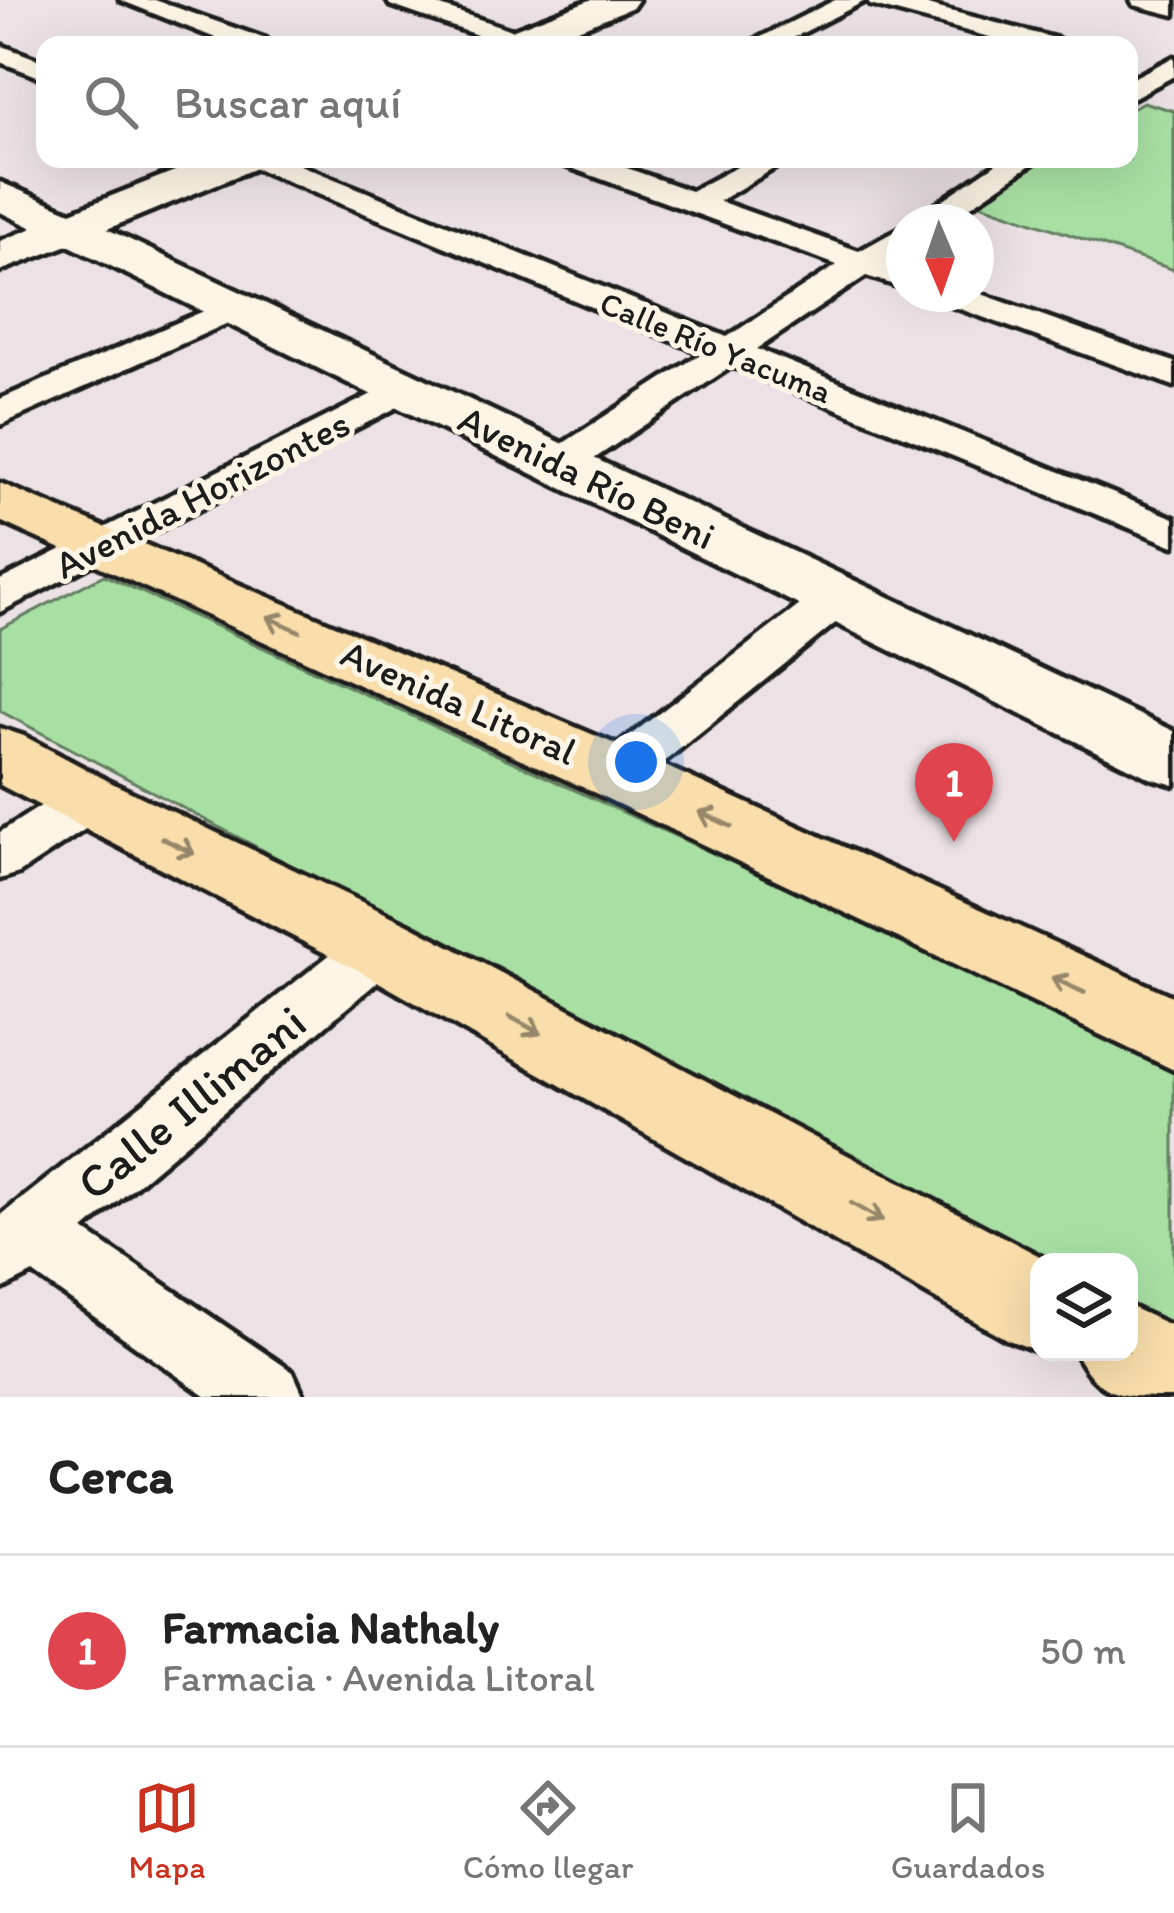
<!DOCTYPE html>
<html lang="es">
<head>
<meta charset="utf-8">
<style>
  body { margin:0; font-family:Itim,sans-serif; background:#f2f2f2; color:#222 }
  .controls { position:absolute; right:36px; bottom:36px; display:grid; overflow:hidden; border-radius:24px; box-shadow:0 12px 48px #0002 }
  .controls button { width:108px; height:108px; display:grid; place-items:center; padding:0; border:0; border-bottom:3px solid #e0e0e0; background:#fff; color:#222; font:60px sans-serif }
  .compass { position:absolute; left:886px; top:204px; width:108px; height:108px; border-radius:50%; background:#fff; box-shadow:0 12px 48px #0002; rotate:178deg }
  .you { position:absolute; left:636px; top:762px; width:42px; height:42px; margin:-30px; border:9px solid #fff; border-radius:50%; background:#1a73e8; box-shadow:0 0 0 18px #1a73e833 }
  .badge { display:grid; place-items:center; width:78px; height:78px; border-radius:50%; background:#c8321e; color:#fff; font-size:39px; font-weight:700 }
  .pin { position:absolute; translate:-50% -99px; filter:drop-shadow(0 3px 6px #0008) }
  .pin::after { content:''; position:absolute; top:63px; width:42px; height:36px; background:inherit; clip-path:polygon(0 0,100% 0,50% 100%) }
  .list { margin:0; padding:0; list-style:none }
  h2 { display:flex; justify-content:space-between; align-items:center; height:156px; margin:0; padding:0 48px; font-size:51px }
  h2 small { font-size:39px; font-weight:400; color:#767676 }
  .list li { display:grid; grid-template-columns:78px 1fr auto; gap:36px; align-items:center; box-sizing:border-box; height:192px; padding:0 48px; border-top:3px solid #e0e0e0 }
  .list b { display:block; font-size:45px; white-space:nowrap }
  .list p { margin:0; font-size:39px; white-space:nowrap; color:#767676 }
  .list em { font-size:39px; font-style:normal; color:#767676 }
  .icon { flex:none; width:66px; height:66px; fill:none; stroke:currentColor; stroke-width:2; stroke-linecap:round; stroke-linejoin:round }
  .map { position:relative; flex:none; width:1174px; height:1397px; overflow:hidden }
  .search { position:absolute; background:#fff; box-shadow:0 12px 48px #0002; left:36px; right:36px; top:36px; height:132px; display:flex; align-items:center; gap:30px; box-sizing:border-box; padding:0 42px; border-radius:24px; color:#767676; font-size:45px }
  .sheet { height:348px; background:#fff }
  nav { display:flex; justify-content:space-around; align-items:center; box-sizing:border-box; height:168px; border-top:3px solid #e0e0e0; background:#fff; font-size:33px; color:#767676 }
  nav a { display:grid; justify-items:center; gap:6px }
  nav .on { color:#c8321e }
  .map>svg:first-child { display:block }
  .green { fill:#a8e0a4; stroke:#627e60; stroke-width:3 }
  .lines { fill:none; stroke-linecap:round; stroke-linejoin:round }
  .street-casing { stroke:#1c1c1c; stroke-width:9 }
  .secondary-casing { stroke:#1c1c1c; stroke-width:9 }
  .primary-casing { stroke:#1c1c1c; stroke-width:9 }
  .street { fill:#fcf5e5; fill-rule:evenodd }
  .secondary { fill:#fcf5e5; fill-rule:evenodd }
  .primary { fill:#f9deab; fill-rule:evenodd }
  .oneway { stroke:#96876b }
  .labels { text-anchor:middle; dominant-baseline:central; stroke-width:10; stroke-linejoin:round; paint-order:stroke }
  .far-street-label { font-size:33px; fill:#1c1c1c; stroke:#fcf5e5 }
  .street-label { font-size:39px; fill:#1c1c1c; stroke:#fcf5e5 }
  .near-street-label { font-size:48px; fill:#1c1c1c; stroke:#fcf5e5 }
</style>
</head>
<body>
<div class="map">
<svg width="1174" height="1397" viewBox="0 0 1174 1397">
  <rect width="100%" height="100%" fill="#ece2e5"/>
  <filter id="ink" filterUnits="userSpaceOnUse"><feTurbulence type="fractalNoise" baseFrequency=".00833" numOctaves="2"/><feDisplacementMap in="SourceGraphic" scale="24" xChannelSelector="R" yChannelSelector="G"/><feConvolveMatrix kernelMatrix="1 2 1 2 8 2 1 2 1" color-interpolation-filters="sRGB"/></filter>
  <g filter="url(#ink)">
    <path class="green" d="M1143,102l31,9v159l-203,-69 73,-42h85v-49z
      M104,575l1070,489v269l-45,-23v-48h-90l-1039,-551v-82z"/>
    <g class="lines">
      <g class="street-casing">
        <path id="street" d="M120,0h35l111,39 4,6h-37z
          M387,0h36l103,35 4,5 -3,5h-21l-116,-40z
          M835,0h73l150,39 4,6h-43l-149,-40 -3,-5 -88,45h-34z
          M1131,0h43v15l-40,-10z
          M0,45l45,17v17l-45,-17z
          M1174,57v19l-45,24v-20z
          M244,159h41l442,178 110,-72 -274,-100 -4,-6h43l89,32 61,-32h38l-71,42 140,50 45,-25v25l-16,10 16,6v21l-38,-12 -109,73 417,169v28l-442,-180 -159,107h-28l-6,-9 6,-9 157,-102 -454,-188z
          M1003,159h36l-91,63h-38z
          M976,292l198,70v24l-236,-85 -5,-7z
          M234,298l12,3 5,7 -5,7 -246,110v-26z
          M404,378l13,3 6,8 -6,8 -417,215v-32z
          M838,584l16,4 6,10 -6,10 -220,178 -18,5 -18,-5 -7,-13 7,-13 224,-172z
          M87,783l18,5 8,14 -8,14 -86,57 -19,6v-47l69,-44z
          M381,923l20,7 8,16 -8,16 -317,268 209,142 11,25h-97l-174,-124 -33,17v-74l361,-286z"/>
      </g>
      <g class="secondary-casing">
        <path id="secondary" d="M590,0h48l-5,7 -95,38h-50l5,-8z
          M205,159h57l-6,9 -149,61 1067,502v54l-24,-7 -1082,-533 -68,26v-30l33,-13 -33,-16v-30l71,30z"/>
      </g>
      <g class="primary-casing">
        <path id="primary" d="M0,483l641,272 533,242v73l-583,-279 -591,-270z
          M0,728l24,8 88,47 296,141 643,338h-12l1,90 -34,-13 -652,-371 -354,-183z
          M1129,1306l45,21v70c-57,0 -75,0 -99,-45h54z"/>
      </g>
      <use href="#street" class="street"/>
      <use href="#secondary" class="secondary"/>
      <use href="#primary" class="primary"/>
    </g>
    <defs><path id="oneway-shaft" d="M-6 0H5M1.5-3L5.5 0L1.5 3" fill="none" stroke-width="1.6" stroke-linecap="round" stroke-linejoin="round" transform="scale(3)"/></defs>
    <g class="oneway">
      <use href="#oneway-shaft" transform="translate(283 624) rotate(-156)"/>
      <use href="#oneway-shaft" transform="translate(715 819) rotate(-155)"/>
      <use href="#oneway-shaft" transform="translate(178 846) rotate(26)"/>
      <use href="#oneway-shaft" transform="translate(1068 985) rotate(-155)"/>
      <use href="#oneway-shaft" transform="translate(525 1025) rotate(29)"/>
      <use href="#oneway-shaft" transform="translate(867 1212) rotate(29)"/>
    </g>
  </g>
  <g class="labels">
    <g class="far-street-label">
      <text transform="translate(716 347) rotate(22)">Calle Río Yacuma</text>
    </g>
    <g class="street-label">
      <text transform="translate(587 477) rotate(26)">Avenida Río Beni</text>
      <text transform="translate(202 494) rotate(-27)">Avenida Horizontes</text>
      <text transform="translate(459 702) rotate(24)">Avenida Litoral</text>
    </g>
    <g class="near-street-label">
      <text transform="translate(191 1102) rotate(-39)">Calle Illimani</text>
    </g>
  </g>
</svg>
<div class="controls">
<button><svg class="icon" aria-label="layers" viewBox="0 0 24 24"><path d="M12 4l9 5-9 5-9-5zM3 14l9 5 9-5"/></svg></button>
</div>
<svg class="compass" viewBox="-18 -18 36 36"><path d="M0-13l5 13h-10z" fill="#e53935"/><path d="M0 13l5-13h-10z" fill="#767676"/></svg>
<div class="you"></div>
<div class="pin badge" style="left:954px;top:842px;background:#e0444e">1</div>
<div class="search"><svg class="icon" aria-label="search" viewBox="0 0 24 24"><circle cx="10" cy="10" r="6"/><path d="M15 15l6 6"/></svg>Buscar aquí</div>
</div>
<section class="sheet">
<h2>Cerca<small></small></h2>
<ul class="list">
<li><span class="badge" style="background:#e0444e">1</span><div><b>Farmacia Nathaly</b><p>Farmacia · Avenida Litoral</p></div><em>50 m</em></li>
</ul>
</section>
<nav>
<a class="on"><svg class="icon" aria-label="map" viewBox="0 0 24 24"><path d="M3 6l6-2 6 2 6-2v14l-6 2-6-2-6 2zM9 4v14M15 6v14"/></svg>Mapa</a>
<a><svg class="icon" aria-label="directions" viewBox="0 0 24 24"><path d="M12 3l9 9-9 9-9-9zM9 14v-3h6M13 9l2 2-2 2"/></svg>Cómo llegar</a>
<a><svg class="icon" aria-label="saved" viewBox="0 0 24 24"><path d="M7 4h10v16l-5-4-5 4z"/></svg>Guardados</a>
</nav>
</body>
</html>
